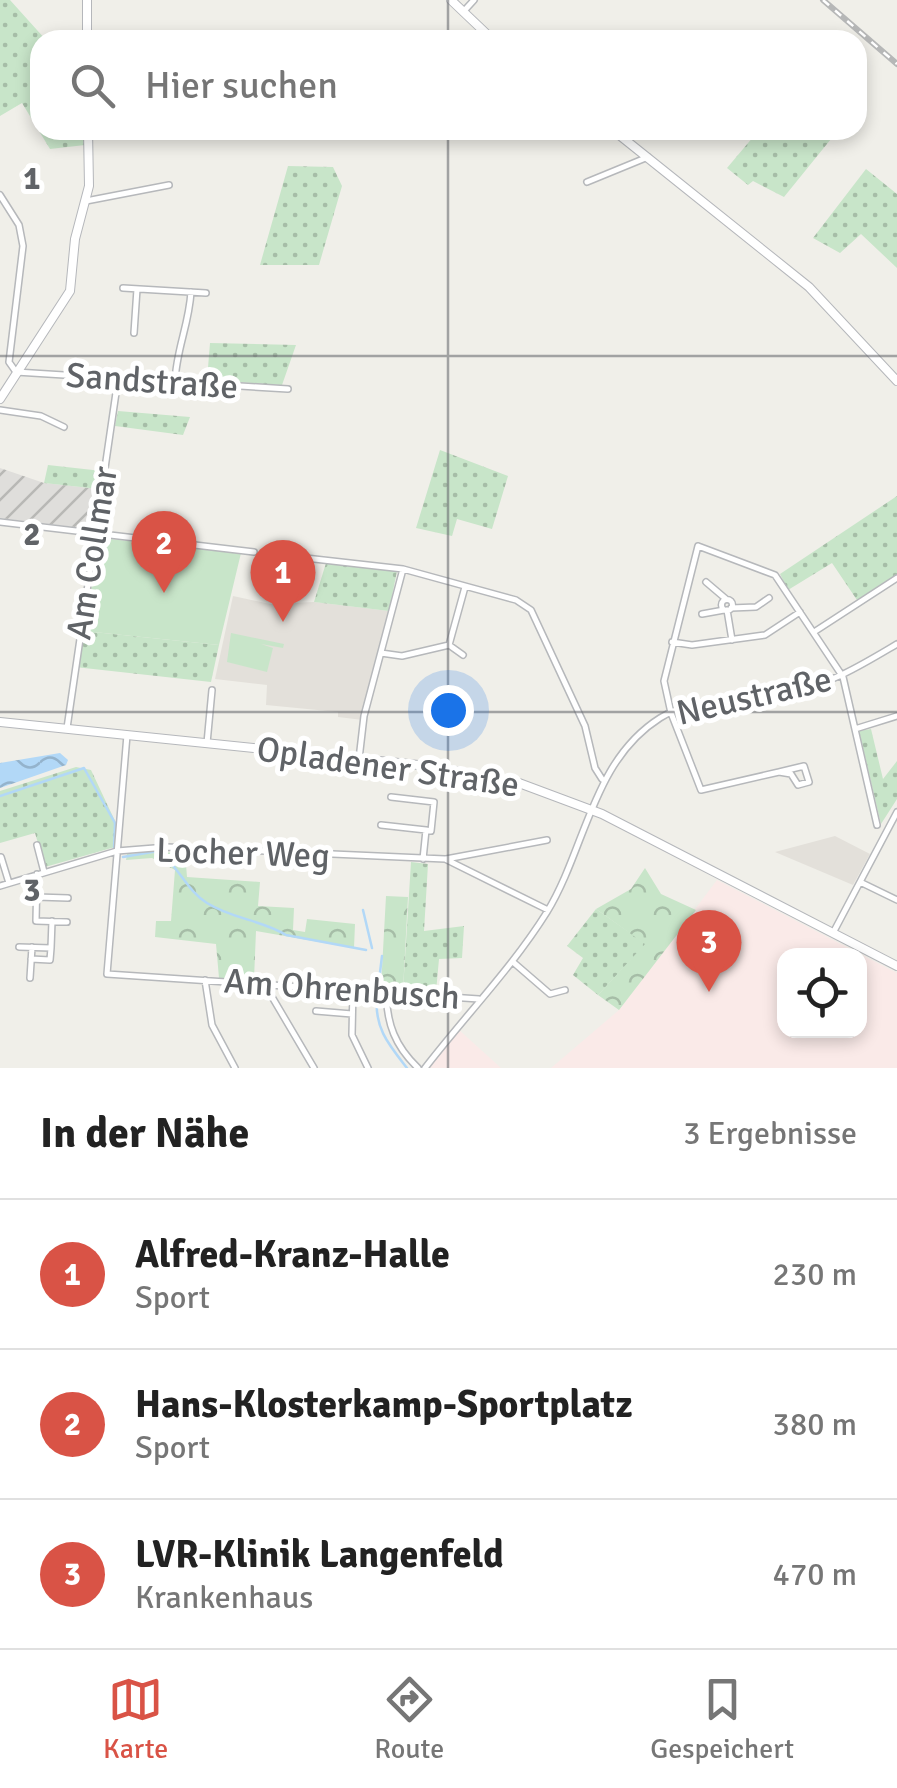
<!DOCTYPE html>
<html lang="de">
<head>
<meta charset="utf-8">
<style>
  body { margin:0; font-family:Signika,sans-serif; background:#f2f2f2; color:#222 }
  .controls { position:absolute; right:30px; bottom:30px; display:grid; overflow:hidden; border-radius:20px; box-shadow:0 5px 15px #0003 }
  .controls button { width:90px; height:90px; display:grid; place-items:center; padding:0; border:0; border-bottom:2px solid #e0e0e0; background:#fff; color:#222; font:50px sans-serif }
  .you { position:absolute; left:448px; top:710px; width:35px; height:35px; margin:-25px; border:8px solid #fff; border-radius:50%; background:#1a73e8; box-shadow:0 0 0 15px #1a73e833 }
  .badge { display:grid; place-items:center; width:65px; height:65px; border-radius:50%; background:#d95346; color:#fff; font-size:32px; font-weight:700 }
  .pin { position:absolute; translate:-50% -82px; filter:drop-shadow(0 2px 5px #0008) }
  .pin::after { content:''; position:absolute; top:52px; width:35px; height:30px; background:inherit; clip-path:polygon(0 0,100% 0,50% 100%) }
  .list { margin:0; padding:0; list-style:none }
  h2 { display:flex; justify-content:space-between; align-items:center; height:130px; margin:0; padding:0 40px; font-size:42px }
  h2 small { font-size:32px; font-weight:400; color:#767676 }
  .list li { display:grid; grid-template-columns:65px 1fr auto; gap:30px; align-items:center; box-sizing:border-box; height:150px; padding:0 40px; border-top:2px solid #e0e0e0 }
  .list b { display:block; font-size:38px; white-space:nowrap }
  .list p { margin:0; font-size:32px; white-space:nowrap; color:#767676 }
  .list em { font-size:32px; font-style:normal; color:#767676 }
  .icon { flex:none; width:55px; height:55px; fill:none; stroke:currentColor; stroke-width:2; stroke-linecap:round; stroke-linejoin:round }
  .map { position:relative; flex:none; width:897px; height:1068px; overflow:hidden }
  .search { position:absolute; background:#fff; box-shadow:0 5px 15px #0003; left:30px; right:30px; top:30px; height:110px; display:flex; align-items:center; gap:25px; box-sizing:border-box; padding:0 35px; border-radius:30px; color:#767676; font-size:38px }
  .sheet { height:580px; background:#fff }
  nav { display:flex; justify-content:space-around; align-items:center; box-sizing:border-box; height:140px; border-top:2px solid #e0e0e0; background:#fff; font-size:28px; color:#767676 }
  nav a { display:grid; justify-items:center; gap:5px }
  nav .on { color:#d95346 }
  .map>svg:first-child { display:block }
  .industrial { fill:url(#industrial-furrows) }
  .education { fill:#e3e0da }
  .medical { fill:#faeae8; fill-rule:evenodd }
  .grass { fill:url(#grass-dots) }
  .forest { fill:url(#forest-crowns) }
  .park { fill:#c8e5c9 }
  .water { fill:url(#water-waves) }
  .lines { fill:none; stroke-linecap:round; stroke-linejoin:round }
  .stream { stroke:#b2d8f7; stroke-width:2.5 }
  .street-casing { stroke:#b6b8bb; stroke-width:8 }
  .secondary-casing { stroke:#b5b7bb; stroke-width:10 }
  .street { stroke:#fff; stroke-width:5 }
  .secondary { stroke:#fff; stroke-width:8 }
  .rail-casing { stroke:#b6b7b7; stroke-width:6 }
  .rail { stroke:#fff; stroke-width:2.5; stroke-dasharray:8; stroke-linecap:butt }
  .grid { fill:none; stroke:#606367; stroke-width:2.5; stroke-opacity:0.55 }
  .labels { text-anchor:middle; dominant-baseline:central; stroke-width:10; stroke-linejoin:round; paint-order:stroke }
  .street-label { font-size:35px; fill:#606367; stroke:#fff }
  .grid-label { font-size:32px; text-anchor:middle; font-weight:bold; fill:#606367; stroke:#fff; stroke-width:10; stroke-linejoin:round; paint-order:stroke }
</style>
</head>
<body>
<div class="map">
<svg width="897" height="1068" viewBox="0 0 897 1068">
  <defs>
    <pattern id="industrial-furrows" width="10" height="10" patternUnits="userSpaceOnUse" patternTransform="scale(2.5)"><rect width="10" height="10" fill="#dfdedb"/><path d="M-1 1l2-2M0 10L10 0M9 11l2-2" fill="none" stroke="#b8b8b5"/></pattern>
    <pattern id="grass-dots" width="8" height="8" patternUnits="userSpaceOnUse" patternTransform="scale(2.5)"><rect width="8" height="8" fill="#c8e5c9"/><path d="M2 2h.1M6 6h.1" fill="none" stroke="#a6bda7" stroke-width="1.8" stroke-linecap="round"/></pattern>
    <pattern id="forest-crowns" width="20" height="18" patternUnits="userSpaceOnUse" patternTransform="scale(2.5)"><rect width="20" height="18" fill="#c8e5c9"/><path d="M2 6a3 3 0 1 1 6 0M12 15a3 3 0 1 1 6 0" fill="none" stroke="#a6bda7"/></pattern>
    <pattern id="water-waves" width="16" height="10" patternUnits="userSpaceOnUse" patternTransform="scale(2.5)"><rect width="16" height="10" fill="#b2d8f7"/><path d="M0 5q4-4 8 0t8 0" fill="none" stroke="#94b3cc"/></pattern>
  </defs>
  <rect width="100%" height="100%" fill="#f0efe9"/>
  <path class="industrial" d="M0,468l44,15 55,6 -7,40 -92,-11z"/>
  <path class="education" d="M233,596l37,8 44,-2 75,9 -26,109 -25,-3v-5l-72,-7 1,-20 -52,-6z
    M835,836l35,18 -17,31 -78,-33z"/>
  <path class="medical" d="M717,880l180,93v95h-346l68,-58zM784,956h76v74h-76z
    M458,1029l43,39h-71z"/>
  <path class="grass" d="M0,0h10l36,40h-6v90h44l1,15 -35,4 -28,-46 -22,13z
    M759,130h60l12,9 -47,58 -31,-16 -5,4 -21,-17z
    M288,166l45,1 9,19 -23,79h-59z
    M866,169l31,25v74l-36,-34 -21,19 -27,-15z
    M210,343l86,2 -14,40 -75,-5z
    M118,411l72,6 -7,18 -68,-9z
    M440,450l68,26 -16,53 -35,-10 -5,17 -36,-8z
    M48,465l54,6 -3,18 -55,-6z
    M897,496v78l-40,26 -25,-37 -44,27 -8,-16z
    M326,563l71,8 -8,40 -75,-9z
    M84,631l135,14 -8,37 -136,-15z
    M871,729l12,50 14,-18v38l-16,25 -22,-93z
    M76,767l15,3 25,53 -1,24 -70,20 -10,-34 -35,10v-52z
    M411,862l17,2 -4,67 40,-5 -2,32 -23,1 -3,33 -33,-2z
    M596,909l50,35 -48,51 -25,-20 10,-17 -16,-12z"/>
  <path class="forest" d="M185,852l2,25 73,5 -2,24 36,2 -1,22 12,2 2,-13 48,5 -1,24 -98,-17 -2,48 -35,-1 -3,-34 -61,-7 1,-16h15l4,-51 -23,-12 -26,2 1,-6z
    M645,868l16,26 35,16 -77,100 -21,-15 47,-51 -49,-35 35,-20z
    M386,896l22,1 -5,93 -22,-3z"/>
  <path class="park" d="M100,538l141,15 -22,92 -135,-14z
    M231,633l53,11 -1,4 -22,-4 12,4 -6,24 -40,-10z"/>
  <path class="water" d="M60,753l8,7 -2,5 -66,23v-25z"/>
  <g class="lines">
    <path class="stream" d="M0,796l84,-28 31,55 -1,26
      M123,857l35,-6c20,14 29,40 49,52 25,16 55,17 79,32l80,15
      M363,910l9,38
      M378,989l4,-33
      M377,997c-3,31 12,48 30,71"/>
    <g class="street-casing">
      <path id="street" d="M463,12l11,-12
        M587,182l61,-25
        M0,195l19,30 4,21 -14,116 7,10 272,17
        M86,201l83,-16
        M123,288l83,5
        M134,333l3,-44
        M175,382c1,-32 14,-57 16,-90
        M0,410l41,6 23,11
        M0,522l254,30
        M279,555l124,14 113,31 15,10 54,116 10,42 7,11
        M706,582l20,17
        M721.5 605a5.5 5.5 0 1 1 11 0a5.5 5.5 0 1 1-11 0Z
        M731,608l25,-1 13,-9
        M727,610l5,30
        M702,614l22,-4
        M814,632l83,-54
        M672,642l20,3 73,-10 35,-23
        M449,645l16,-58
        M381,653l21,3 47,-11 14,10
        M67,728l51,-349
        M855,729l42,-13
        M127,735l-20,239 372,25
        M207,743l5,-53
        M359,759l5,-43 39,-147
        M779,772l25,-6 5,16 -11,3 -7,-11 -12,-2 -78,18 -30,-77 -7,-32 34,-135 77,29 68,102 34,148
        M391,797l43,5 -3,29 -5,-1
        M381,825l45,5 -3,29
        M37,845l7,27
        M1,857l8,26
        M446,859l101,-19
        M37,874l-1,47 31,1
        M860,882l37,18
        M0,886l117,-35 50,-4 98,4 180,8 103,51
        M37,897l31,1
        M833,933l64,-121
        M19,947l32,1 1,-27
        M31,959l19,1 1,-12
        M513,962l37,32 15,-4
        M30,978l2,-31
        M205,980l7,45 23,43
        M265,985l49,83
        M353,989l-1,46 16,33
        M386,993c1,31 9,53 32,75
        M316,1011l36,3
        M425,1068c40,-52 87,-100 122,-156 39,-64 45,-151 113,-194 38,-24 92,-18 134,-27 39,-8 69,-27 103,-47"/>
    </g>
    <g class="secondary-casing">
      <path id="secondary" d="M451,0l42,40
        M87,40v-40
        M613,130l196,157 88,94
        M0,399l70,-108 5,-52 14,-53 -1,-56
        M0,722l428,44 91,17 83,31 295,152"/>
    </g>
    <use href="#street" class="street"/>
    <use href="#secondary" class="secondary"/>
    <g class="rail-casing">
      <path id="rail" d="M823,0l74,64"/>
    </g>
    <use href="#rail" class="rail"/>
  </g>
  <path class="grid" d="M448,0v40M448,130v938M0,356h897M0,712h897"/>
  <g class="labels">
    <g class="street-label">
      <text transform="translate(152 381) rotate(4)">Sandstraße</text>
      <text transform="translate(92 553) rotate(-81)">Am Collmar</text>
      <text transform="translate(754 696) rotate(-13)">Neustraße</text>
      <text transform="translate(388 767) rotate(8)">Opladener Straße</text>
      <text transform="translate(243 853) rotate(2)">Locher Weg</text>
      <text transform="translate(342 989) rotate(4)">Am Ohrenbusch</text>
    </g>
  </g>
  <g class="grid-label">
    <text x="32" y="189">1</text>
    <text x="32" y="545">2</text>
    <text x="32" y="901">3</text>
  </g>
</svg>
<div class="controls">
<button><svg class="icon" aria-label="locate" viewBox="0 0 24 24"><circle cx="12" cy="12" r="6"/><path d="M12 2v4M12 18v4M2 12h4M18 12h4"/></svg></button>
</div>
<div class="you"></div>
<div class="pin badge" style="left:283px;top:622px">1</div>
<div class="pin badge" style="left:164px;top:593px">2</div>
<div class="pin badge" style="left:709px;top:992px">3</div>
<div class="search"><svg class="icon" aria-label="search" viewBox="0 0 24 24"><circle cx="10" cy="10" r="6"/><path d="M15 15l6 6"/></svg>Hier suchen</div>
</div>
<section class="sheet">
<h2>In der Nähe<small>3 Ergebnisse</small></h2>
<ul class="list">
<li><span class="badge">1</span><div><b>Alfred-Kranz-Halle</b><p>Sport</p></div><em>230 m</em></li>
<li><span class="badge">2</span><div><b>Hans-Klosterkamp-Sportplatz</b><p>Sport</p></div><em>380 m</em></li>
<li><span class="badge">3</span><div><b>LVR-Klinik Langenfeld</b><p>Krankenhaus</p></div><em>470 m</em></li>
</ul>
</section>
<nav>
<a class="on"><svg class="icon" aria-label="map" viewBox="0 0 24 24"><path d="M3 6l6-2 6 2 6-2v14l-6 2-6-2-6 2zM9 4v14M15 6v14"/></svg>Karte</a>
<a><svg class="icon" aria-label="directions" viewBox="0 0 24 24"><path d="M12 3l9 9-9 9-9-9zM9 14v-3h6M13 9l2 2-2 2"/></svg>Route</a>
<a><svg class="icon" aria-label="saved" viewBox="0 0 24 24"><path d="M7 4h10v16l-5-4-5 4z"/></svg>Gespeichert</a>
</nav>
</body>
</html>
